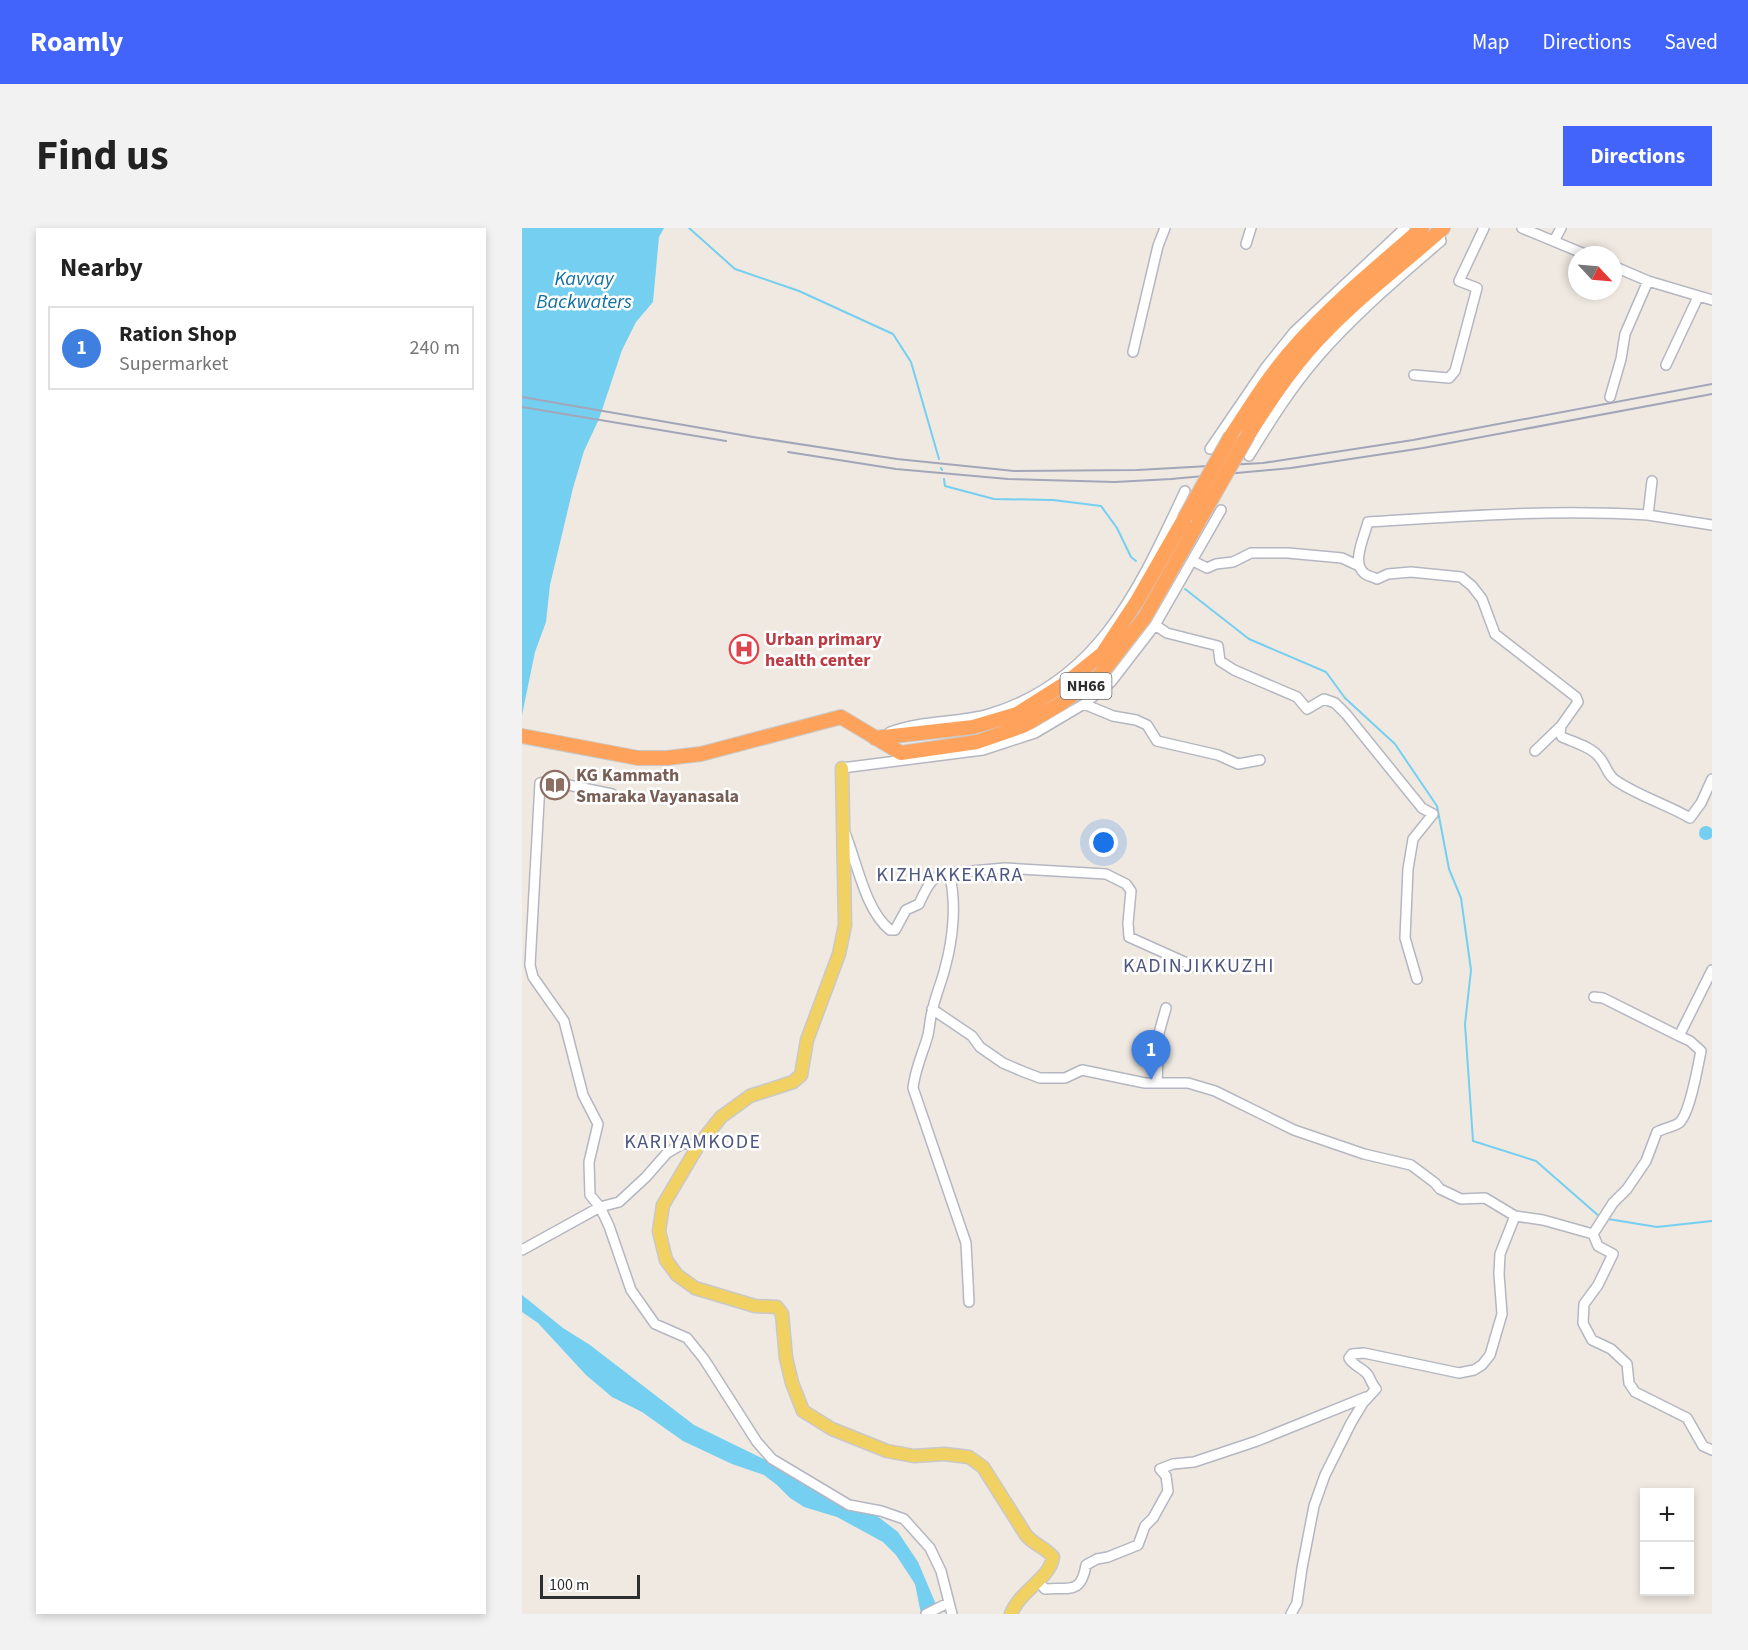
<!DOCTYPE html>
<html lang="en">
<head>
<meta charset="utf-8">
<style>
  body { margin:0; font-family:"Source Sans 3",sans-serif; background:#f2f2f2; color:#222 }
  .controls { position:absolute; right:18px; bottom:18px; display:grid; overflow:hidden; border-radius:0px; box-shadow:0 3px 9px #0003 }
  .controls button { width:54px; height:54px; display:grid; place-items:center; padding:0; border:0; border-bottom:2px solid #e0e0e0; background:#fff; color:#222; font:30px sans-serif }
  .compass { position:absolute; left:1046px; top:18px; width:54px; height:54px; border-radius:50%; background:#fff; box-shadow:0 3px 9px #0003; rotate:116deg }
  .scale { position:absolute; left:18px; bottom:15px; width:100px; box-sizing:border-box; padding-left:6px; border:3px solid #2e2e2e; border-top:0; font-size:16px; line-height:21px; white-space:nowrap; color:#2e2e2e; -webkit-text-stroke:4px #fff; paint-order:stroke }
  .you { position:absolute; left:582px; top:615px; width:21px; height:21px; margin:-15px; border:4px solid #fff; border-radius:50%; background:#1a73e8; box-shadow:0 0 0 9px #1a73e833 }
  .badge { display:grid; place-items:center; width:39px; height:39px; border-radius:50%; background:#4264fb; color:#fff; font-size:20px; font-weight:700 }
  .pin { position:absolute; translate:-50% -50px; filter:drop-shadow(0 2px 3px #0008) }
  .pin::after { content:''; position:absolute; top:32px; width:21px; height:18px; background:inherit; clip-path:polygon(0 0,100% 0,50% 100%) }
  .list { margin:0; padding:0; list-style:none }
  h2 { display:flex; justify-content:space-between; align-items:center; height:78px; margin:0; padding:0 24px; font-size:26px }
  h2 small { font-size:20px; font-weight:400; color:#767676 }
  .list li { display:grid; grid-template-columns:39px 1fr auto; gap:18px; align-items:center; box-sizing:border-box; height:84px; margin:0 12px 12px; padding:0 12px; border:2px solid #e0e0e0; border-radius:0px }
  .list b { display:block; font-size:22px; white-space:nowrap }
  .list p { margin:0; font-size:20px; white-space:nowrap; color:#767676 }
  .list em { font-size:20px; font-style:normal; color:#767676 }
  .map { position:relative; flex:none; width:1190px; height:1386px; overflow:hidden; border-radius:0px }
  header { display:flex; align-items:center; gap:36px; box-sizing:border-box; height:84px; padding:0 30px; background:#4264fb; color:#fff }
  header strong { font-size:28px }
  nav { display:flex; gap:33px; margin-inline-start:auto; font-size:21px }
  .intro { display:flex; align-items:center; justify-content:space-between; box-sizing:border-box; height:144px; padding:0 36px }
  h1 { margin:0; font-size:42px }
  .button { padding:15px 27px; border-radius:0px; background:#4264fb; color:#fff; font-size:21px; font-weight:700 }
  main { display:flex; gap:36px; padding:0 36px }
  aside { flex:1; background:#fff; border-radius:0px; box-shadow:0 3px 9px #0003 }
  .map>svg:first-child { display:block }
  .water { fill:#75cff0 }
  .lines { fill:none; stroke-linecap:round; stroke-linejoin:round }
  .stream { stroke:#75cff0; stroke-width:2 }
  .minor-casing { stroke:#b4b7c1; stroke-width:12 }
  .major-casing { stroke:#c9c9c9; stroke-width:15 }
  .highway-casing { stroke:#c9c9c9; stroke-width:16 }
  .minor { stroke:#fff; stroke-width:9 }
  .major { stroke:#f2d163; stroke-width:12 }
  .highway { stroke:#ffa35c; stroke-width:14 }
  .rail { stroke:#a3a6b8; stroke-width:2 }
  .highway-bridge-casing { stroke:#c9c9c9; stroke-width:16; stroke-linecap:butt }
  .highway-bridge { stroke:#ffa35c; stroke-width:14 }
  .labels { text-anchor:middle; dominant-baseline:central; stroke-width:5; stroke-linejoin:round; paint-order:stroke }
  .shield { fill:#fff; stroke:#6d6d6d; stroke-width:1.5 }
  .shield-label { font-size:16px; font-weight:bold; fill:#2e2e2e }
  .health-label { font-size:18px; font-weight:bold; fill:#be3a42; stroke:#fff; text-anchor:start }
  .education-label { font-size:18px; font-weight:bold; fill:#785e54; stroke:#fff; text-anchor:start }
  .water-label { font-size:20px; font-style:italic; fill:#0d6fa3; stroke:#fff }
  .neighbourhood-label { font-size:20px; letter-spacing:1.5px; fill:#4d5680; stroke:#fff }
</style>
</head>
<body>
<header>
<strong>Roamly</strong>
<nav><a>Map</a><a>Directions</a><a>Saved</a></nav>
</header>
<div class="intro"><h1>Find us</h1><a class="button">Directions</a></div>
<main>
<aside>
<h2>Nearby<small></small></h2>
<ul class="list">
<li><span class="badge" style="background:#3f7fe0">1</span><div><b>Ration Shop</b><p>Supermarket</p></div><em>240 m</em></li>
</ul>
</aside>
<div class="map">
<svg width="1190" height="1386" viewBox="0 0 1190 1386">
  <rect width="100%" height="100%" fill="#efe9e1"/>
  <path class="water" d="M0,0h142l-5,9 -6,65 -17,20 -14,28 -23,69 -15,32 -11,37 -23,97 -4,37 -11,30 -13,63z
    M1177 605a7 7 0 1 1 14 0a7 7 0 1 1-14 0Z
    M0,1067l41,33 27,17 104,80 178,87 26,20 20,30 22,52h-19l-6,-30 -19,-29 -13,-13 -46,-25 -33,-10 -14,-9 -13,-13 -13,-10 -32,-11 -49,-23 -41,-29 -30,-15 -26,-22 -48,-52 -16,-11z"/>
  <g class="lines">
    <path class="stream" d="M167,0l46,41 64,22 94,43 18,28 28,97
      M419,240l1,2
      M422,251l1,7 49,13 59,1 48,6 16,22 14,29 5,4
      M663,361l64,50 77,33 19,26 50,46 42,62 12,63 12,29 10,72 -6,54 8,117 63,20 64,56
      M1086,991l49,8 55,-6"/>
    <g class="minor-casing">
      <path id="minor" d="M1000,0l65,27
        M1032,13l7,-13
        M724,16l5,-16
        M1091,38l35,15 64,19
        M611,124l25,-106 7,-18
        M1144,137l32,-68
        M892,147l35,3 6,-7 22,-83 -18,-7 25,-53
        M1088,169l11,-38 4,-25 23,-53
        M688,221l56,-82 28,-35 111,-104
        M727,228c21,-34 42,-68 68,-98 37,-43 81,-80 124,-117l-2,-9
        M1130,253l-4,34c-94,-6 -187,1 -280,7 -3,13 -17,41 -4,51 3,3 10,4 13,6l11,-5 23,-2 50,5 11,9 10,13 13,35 81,63 2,5 -17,24 -1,7 2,4c11,5 30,10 37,20 7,7 7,16 16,23 23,16 51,24 75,38l11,-15 11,-24
        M1126,287l64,10
        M671,333l14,7 9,-4 17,-2 18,-9h37l54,5 17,8
        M633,397l12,8 51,13 2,15 14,9 63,27 10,12 17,-10 11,4 11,11 76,94 11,6 -20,25 -5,30 -3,69 12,41
        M562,476l29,12 23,4 11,5 10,16 61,14 20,9 22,-4
        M368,504c32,-12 67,-9 99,-18 111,-33 151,-128 196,-223
        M1013,523l26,-25
        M320,540l141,-18 52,-17 49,-29 27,-22 44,-57 66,-115
        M90,566l-63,-13 -9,2 -10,182 3,12 31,44 19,74 15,29 -9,38 1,33 10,12 9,19 22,64 24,34 32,14 17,21 53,83 15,17 77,46 32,6 23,8 26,29 11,23 11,43
        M323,605c12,29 20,77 45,97h5l11,-20 13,-6c7,-15 12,-29 30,-31 8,29 4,66 -4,95 -3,13 -9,26 -12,40 -3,8 -3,18 -5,27 -5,18 -13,34 -15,53l53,155 3,59
        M427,645l56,-5 101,6 20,10 5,7 -3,32 1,14 69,31
        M1072,769l9,1 76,38 33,-66
        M410,781l40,27 8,11 23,16 21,9 16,6h25l17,-8 63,13h43l27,8 79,39 70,24 47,11 24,18 5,6 21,10 24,-1 30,18 28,4 50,14 5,12 15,8 -15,31 -14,19 -1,19 9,17 19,9 16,15 2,19 6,9 52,26 16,28 9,4
        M635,855l2,-50 7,-25
        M1071,1006l20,-31 14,-14 19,-28 11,-29c7,-4 16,-5 22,-9 11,-9 19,-58 22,-72l-11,-10 -11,-5
        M0,1022l78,-43 19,-5 27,-25 21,-24 17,-10 14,3
        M515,1352l8,9c24,-2 36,6 41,-24l11,-6 11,-2 30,-12 7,-19 8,-8 15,-27 -2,-15 -6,-7 13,-5 21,-2 63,-21 109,-44
        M404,1386l22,-11
        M769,1386l6,-11 5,-35 12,-62 11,-31 26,-52 12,-20 13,-14c-4,-4 -5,-9 -8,-14 -6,-8 -15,-9 -19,-17l3,-4 12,-1 95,20 15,-3 8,-5 8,-10 12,-41 -3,-40 1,-20 15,-38"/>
    </g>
    <g class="major-casing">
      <path id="major" d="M320,540l3,157 -6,29 -32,86 -6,35 -8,7 -43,14 -29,21 -23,29 -35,59 -4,26 7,29 11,15 18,13 60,18 22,1 5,7 4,44 6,25 11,28 29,18 55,22 27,5 30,-2 25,3 14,10 43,68c8,10 19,12 27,22 -3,22 -33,33 -42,57"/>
    </g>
    <g class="highway-casing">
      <path id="highway" d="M726,207c18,-29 37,-57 59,-83 40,-47 91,-83 136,-124
        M709,208c21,-32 41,-65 67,-93 37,-42 82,-78 124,-115
        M0,508l116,22h29l34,-4 140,-37 60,36 76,-11 46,-16 39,-23 39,-29 44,-57 54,-96
        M353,510l98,-11 44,-13 49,-31 36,-29 35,-53 47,-82"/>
    </g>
    <use href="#minor" class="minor"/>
    <use href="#major" class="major"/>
    <use href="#highway" class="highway"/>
    <path class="rail" d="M0,169l231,40 144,22 117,12 123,-1 126,-7 150,-23 299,-56
      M0,179l204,34
      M266,224l108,17 112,10 107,3 56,-3 120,-11 132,-20 289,-54"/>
    <g class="highway-bridge-casing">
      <path id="highway-bridge" d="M662,291l47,-83
        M677,293l49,-86"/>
    </g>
    <use href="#highway-bridge" class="highway-bridge"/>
  </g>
  <defs>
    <g id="hospital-ring" transform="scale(1.5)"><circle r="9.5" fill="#fff" stroke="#e0444e" stroke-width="1.5"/><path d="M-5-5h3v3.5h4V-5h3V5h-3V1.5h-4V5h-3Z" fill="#e0444e"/></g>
    <g id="library-ring" transform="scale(1.5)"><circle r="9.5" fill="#fff" stroke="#8d6e63" stroke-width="1.5"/><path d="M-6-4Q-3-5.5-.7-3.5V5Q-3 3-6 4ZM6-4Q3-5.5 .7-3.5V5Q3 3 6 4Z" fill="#8d6e63"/></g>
  </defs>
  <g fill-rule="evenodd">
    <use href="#hospital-ring" x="222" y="421"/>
    <use href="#library-ring" x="33" y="557"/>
  </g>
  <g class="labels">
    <rect class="shield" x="538.5" y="445" width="51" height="26" rx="4.5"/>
    <g class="shield-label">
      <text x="564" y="458">NH66</text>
    </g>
    <g class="health-label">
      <text x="243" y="411">Urban primary<tspan x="243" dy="21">health center</tspan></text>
    </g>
    <g class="education-label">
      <text x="54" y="547">KG Kammath<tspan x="54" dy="21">Smaraka Vayanasala</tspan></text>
    </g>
    <g class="water-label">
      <text x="62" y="51">Kavvay<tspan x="62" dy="23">Backwaters</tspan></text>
    </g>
    <g class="neighbourhood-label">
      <text x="428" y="647">KIZHAKKEKARA</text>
      <text x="677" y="738">KADINJIKKUZHI</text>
      <text x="171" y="914">KARIYAMKODE</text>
    </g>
  </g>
</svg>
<div class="controls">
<button>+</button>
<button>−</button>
</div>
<svg class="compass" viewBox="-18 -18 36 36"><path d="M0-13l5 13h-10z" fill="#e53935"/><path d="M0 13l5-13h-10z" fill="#767676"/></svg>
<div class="scale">100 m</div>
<div class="you"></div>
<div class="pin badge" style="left:629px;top:852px;background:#3f7fe0">1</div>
</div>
</main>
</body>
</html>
